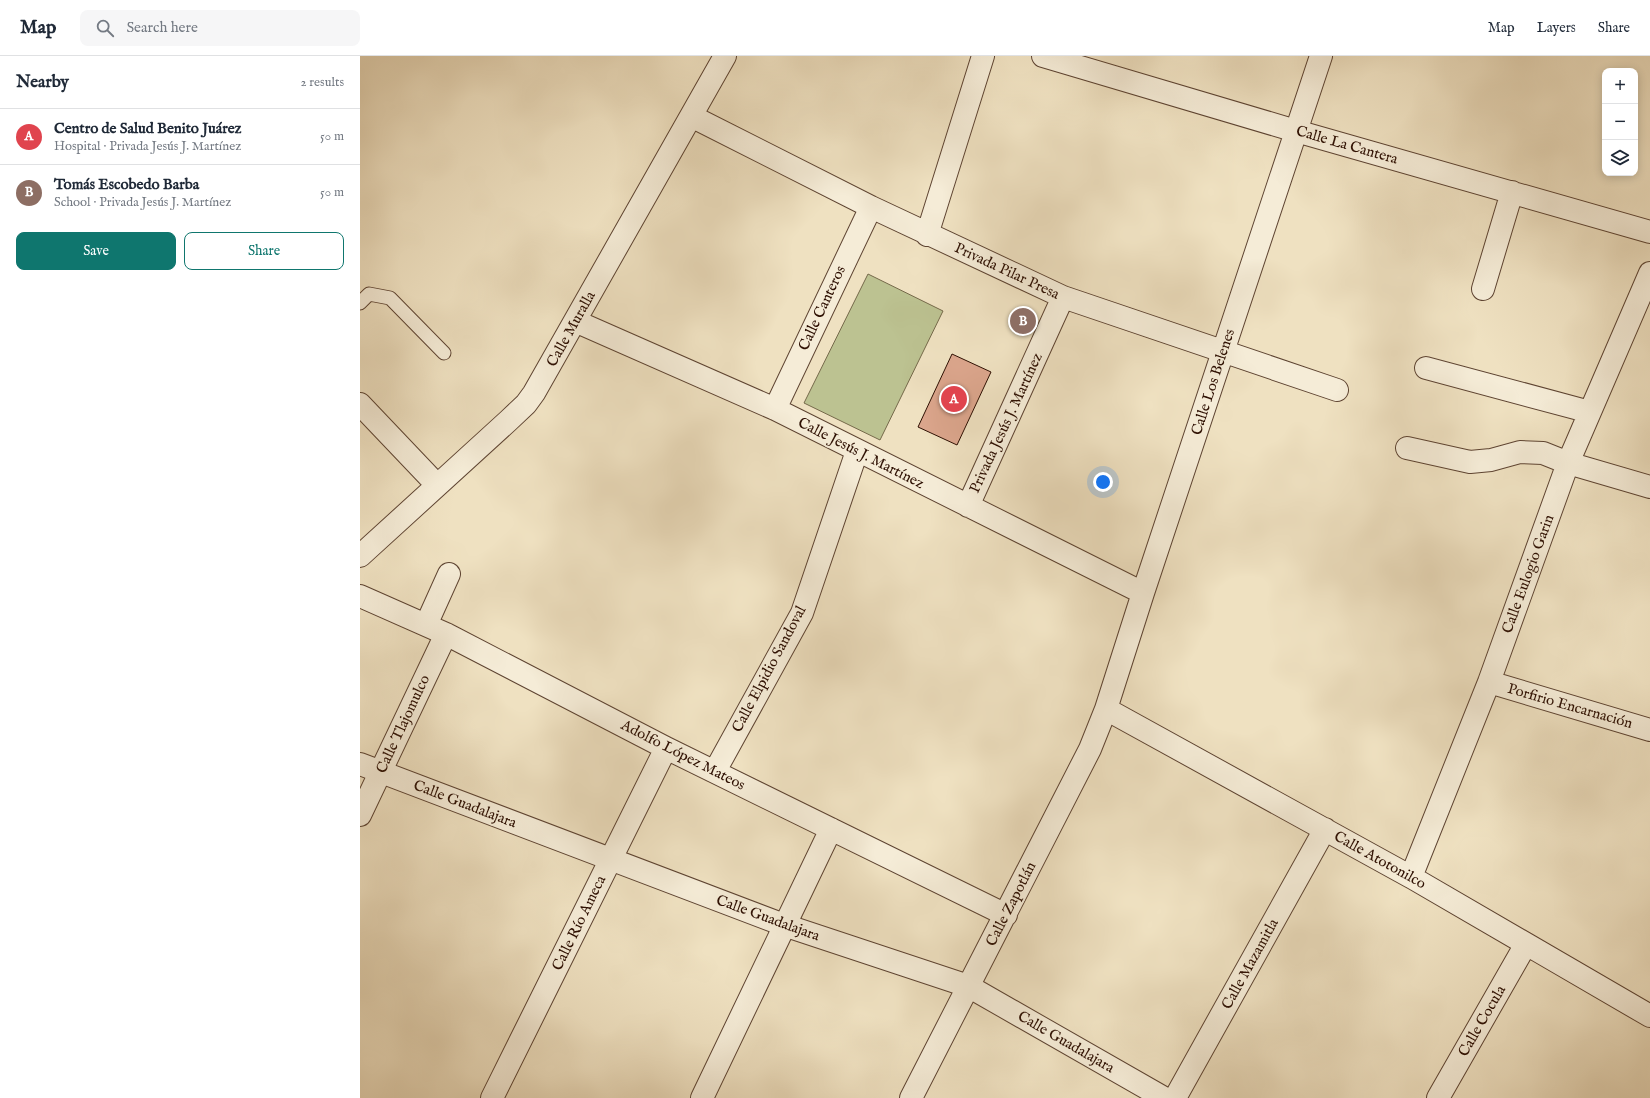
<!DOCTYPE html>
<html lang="en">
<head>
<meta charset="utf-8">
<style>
  body { margin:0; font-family:"IM FELL English",serif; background:#f6f6f7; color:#1f2937 }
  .controls { position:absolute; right:12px; top:12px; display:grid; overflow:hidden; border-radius:8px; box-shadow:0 2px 10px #0003 }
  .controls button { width:36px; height:36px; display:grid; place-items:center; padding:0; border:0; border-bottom:1px solid #e0e1e3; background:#fff; color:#1f2937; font:20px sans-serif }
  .you { position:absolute; left:743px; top:426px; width:14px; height:14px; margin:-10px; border:3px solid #fff; border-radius:50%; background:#1a73e8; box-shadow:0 0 0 6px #1a73e833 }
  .badge { display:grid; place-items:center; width:26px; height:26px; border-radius:50%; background:#0f766e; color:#fff; font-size:13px; font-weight:700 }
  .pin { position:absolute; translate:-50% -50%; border:2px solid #fff; box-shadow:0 1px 4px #0006 }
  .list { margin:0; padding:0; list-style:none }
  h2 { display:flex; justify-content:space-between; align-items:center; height:52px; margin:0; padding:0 16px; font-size:17px }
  h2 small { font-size:13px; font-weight:400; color:#747a83 }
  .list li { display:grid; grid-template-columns:26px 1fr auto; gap:12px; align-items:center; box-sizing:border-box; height:56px; padding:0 16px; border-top:1px solid #e0e1e3 }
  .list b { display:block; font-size:15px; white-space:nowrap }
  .list p { margin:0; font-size:13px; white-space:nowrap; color:#747a83 }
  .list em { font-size:13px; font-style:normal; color:#747a83 }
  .actions { display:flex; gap:8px; padding:12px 16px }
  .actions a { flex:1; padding:9px 0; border:1px solid #0f766e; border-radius:8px; text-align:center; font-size:14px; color:#0f766e }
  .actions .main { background:#0f766e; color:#fff }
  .icon { flex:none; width:22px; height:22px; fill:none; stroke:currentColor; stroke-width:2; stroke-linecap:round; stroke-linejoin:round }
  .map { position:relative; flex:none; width:1290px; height:1042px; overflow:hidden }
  header { display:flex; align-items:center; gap:24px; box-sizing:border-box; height:56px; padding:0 20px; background:#fff; border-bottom:1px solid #e0e1e3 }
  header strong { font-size:19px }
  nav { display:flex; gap:22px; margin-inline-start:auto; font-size:14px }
  .search { width:280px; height:36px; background:#f6f6f7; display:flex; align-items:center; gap:10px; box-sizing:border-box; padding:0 14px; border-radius:8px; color:#747a83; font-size:15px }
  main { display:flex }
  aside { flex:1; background:#fff }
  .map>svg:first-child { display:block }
  .green { fill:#bcc291; stroke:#75694a }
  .building { fill:#dca68d; stroke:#2e1003 }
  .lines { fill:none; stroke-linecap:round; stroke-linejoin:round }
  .service-casing { stroke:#5e4432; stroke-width:15 }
  .minor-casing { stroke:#5e4432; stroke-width:24 }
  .tertiary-casing { stroke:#5e4432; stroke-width:24 }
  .service { stroke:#f5ecd7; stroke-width:13 }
  .minor { stroke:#f5ecd7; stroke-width:22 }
  .tertiary { stroke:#f5ecd7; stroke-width:22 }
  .labels { text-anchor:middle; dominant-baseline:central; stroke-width:3.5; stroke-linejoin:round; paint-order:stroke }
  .street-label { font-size:15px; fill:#2e1003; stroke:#f5ecd7 }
</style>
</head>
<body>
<header>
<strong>Map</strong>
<div class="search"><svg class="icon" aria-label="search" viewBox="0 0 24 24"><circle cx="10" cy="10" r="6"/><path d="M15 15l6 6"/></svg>Search here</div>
<nav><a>Map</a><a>Layers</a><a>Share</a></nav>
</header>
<main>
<aside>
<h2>Nearby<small>2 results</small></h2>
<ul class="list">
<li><span class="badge" style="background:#e0444e">A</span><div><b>Centro de Salud Benito Juárez</b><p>Hospital · Privada Jesús J. Martínez</p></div><em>50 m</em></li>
<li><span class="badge" style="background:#8d6e63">B</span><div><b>Tomás Escobedo Barba</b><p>School · Privada Jesús J. Martínez</p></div><em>50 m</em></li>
</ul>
<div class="actions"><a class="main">Save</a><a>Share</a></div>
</aside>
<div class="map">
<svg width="1290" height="1042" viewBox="0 0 1290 1042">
  <rect width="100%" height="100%" fill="#efe1c1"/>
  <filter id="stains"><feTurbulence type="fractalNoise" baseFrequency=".005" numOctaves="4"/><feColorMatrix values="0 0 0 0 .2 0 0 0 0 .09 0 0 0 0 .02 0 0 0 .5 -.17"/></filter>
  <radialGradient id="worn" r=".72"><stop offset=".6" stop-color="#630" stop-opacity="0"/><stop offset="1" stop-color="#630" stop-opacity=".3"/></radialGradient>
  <path class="green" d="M508,218l75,37 -63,129 -76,-37z"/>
  <path class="building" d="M592,298l39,18 -34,73 -39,-18z"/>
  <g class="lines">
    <g class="service-casing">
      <path id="service" d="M0,247l9,-9 21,4 54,55"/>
    </g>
    <g class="minor-casing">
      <path id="minor" d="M683,0l253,75 354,101
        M331,60l180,91 192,90 274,93
        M567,179l56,-179
        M1123,233l29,-97
        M215,265l200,88 368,184
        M1066,312l164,44
        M0,348l77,81
        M415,353l96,-202
        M1047,392l63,14 21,-2 29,-8 23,1 25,10 82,24
        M608,450l95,-209
        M0,500l148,-135 18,-17 8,-11 191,-337
        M0,540l86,38 220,114 340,167
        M66,569l23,-51
        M1129,626l161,48
        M746,653l305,168 239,139
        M355,715l87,-158 55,-162
        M0,759l86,-181
        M1051,821l78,-195 79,-219 82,-190
        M132,1042l174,-350
        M342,1042l129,-269
        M551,1042l179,-349 16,-40 37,-116 178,-537
        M815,1042l150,-269
        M1078,1042l88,-154"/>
    </g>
    <g class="tertiary-casing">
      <path id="tertiary" d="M0,708l424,161 184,61 196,112"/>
    </g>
    <use href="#service" class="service"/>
    <use href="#minor" class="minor"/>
    <use href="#tertiary" class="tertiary"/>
  </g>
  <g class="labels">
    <g class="street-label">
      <text transform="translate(987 89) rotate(16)">Calle La Cantera</text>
      <text transform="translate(647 215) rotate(25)">Privada Pilar Presa</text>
      <text transform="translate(462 252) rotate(-65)">Calle Canteros</text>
      <text transform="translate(211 273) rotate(-61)">Calle Muralla</text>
      <text transform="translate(853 326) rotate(-72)">Calle Los Belenes</text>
      <text transform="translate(646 367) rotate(-65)">Privada Jesús J. Martínez</text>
      <text transform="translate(501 397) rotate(27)">Calle Jesús J. Martínez</text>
      <text transform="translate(1168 518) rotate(-70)">Calle Eulogio Garin</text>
      <text transform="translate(409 613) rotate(-62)">Calle Elpidio Sandoval</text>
      <text transform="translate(1210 650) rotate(16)">Porfirio Encarnación</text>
      <text transform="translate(43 668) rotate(-65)">Calle Tlajomulco</text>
      <text transform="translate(323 699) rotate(27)">Adolfo López Mateos</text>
      <text transform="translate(105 748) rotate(21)">Calle Guadalajara</text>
      <text transform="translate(1020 804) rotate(29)">Calle Atotonilco</text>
      <text transform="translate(651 848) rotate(-63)">Calle Zapotlán</text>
      <text transform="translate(408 862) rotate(20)">Calle Guadalajara</text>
      <text transform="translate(219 867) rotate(-64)">Calle Río Ameca</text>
      <text transform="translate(890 908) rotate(-61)">Calle Mazamitla</text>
      <text transform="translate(1122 965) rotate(-60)">Calle Cocula</text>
      <text transform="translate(706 986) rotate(30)">Calle Guadalajara</text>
    </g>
  </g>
  <rect width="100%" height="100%" filter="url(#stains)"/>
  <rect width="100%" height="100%" fill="url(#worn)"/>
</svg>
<div class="controls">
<button>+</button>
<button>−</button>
<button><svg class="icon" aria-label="layers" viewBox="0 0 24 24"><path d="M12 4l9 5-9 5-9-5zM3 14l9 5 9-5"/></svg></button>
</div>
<div class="you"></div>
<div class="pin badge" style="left:594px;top:343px;background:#e0444e">A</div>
<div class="pin badge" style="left:663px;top:265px;background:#8d6e63">B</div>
</div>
</main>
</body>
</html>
